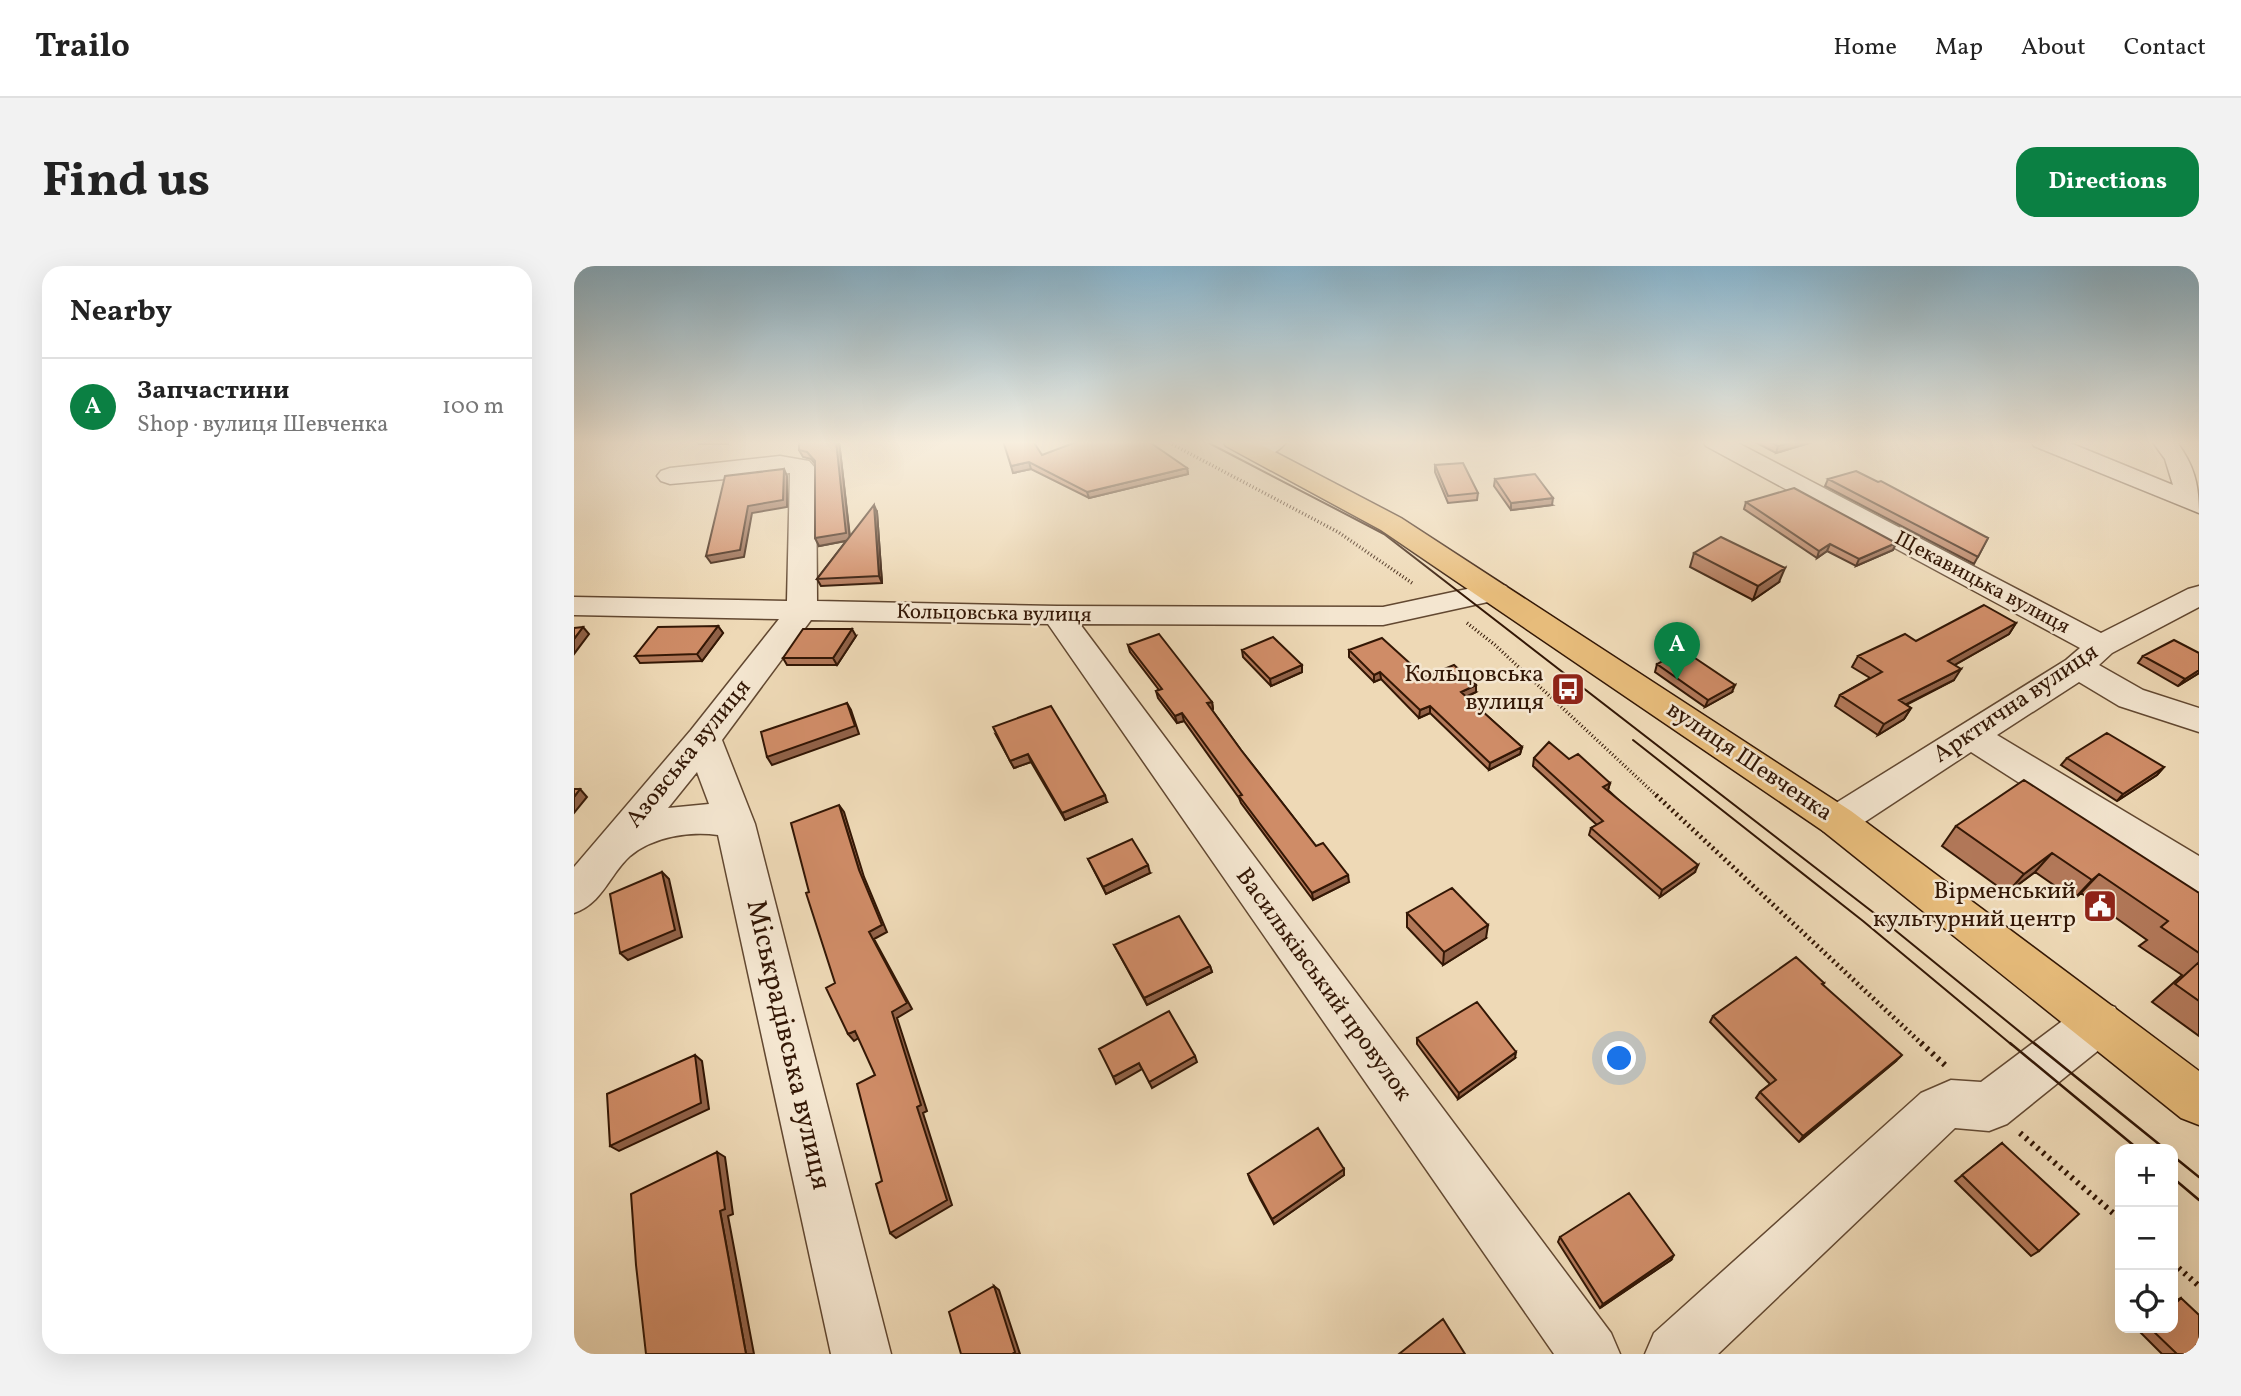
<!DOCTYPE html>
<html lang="en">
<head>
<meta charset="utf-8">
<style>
  body { margin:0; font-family:Vollkorn,serif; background:#f2f2f2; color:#222 }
  .controls { position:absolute; right:21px; bottom:21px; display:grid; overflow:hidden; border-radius:14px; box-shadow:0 7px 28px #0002 }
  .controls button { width:63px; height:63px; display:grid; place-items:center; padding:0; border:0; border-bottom:2px solid #e0e0e0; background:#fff; color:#222; font:35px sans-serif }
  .you { position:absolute; left:1046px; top:793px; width:24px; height:24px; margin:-18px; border:5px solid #fff; border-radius:50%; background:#1a73e8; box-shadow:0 0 0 10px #1a73e833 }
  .badge { display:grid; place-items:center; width:46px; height:46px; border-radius:50%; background:#0b8043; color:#fff; font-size:23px; font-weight:700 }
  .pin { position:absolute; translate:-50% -58px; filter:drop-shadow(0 2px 4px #0008) }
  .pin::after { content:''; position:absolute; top:37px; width:24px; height:21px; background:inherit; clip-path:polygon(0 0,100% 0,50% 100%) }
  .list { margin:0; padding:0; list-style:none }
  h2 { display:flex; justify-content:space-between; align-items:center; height:91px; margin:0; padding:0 28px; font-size:30px }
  h2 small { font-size:23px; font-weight:400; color:#767676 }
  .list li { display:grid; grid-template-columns:46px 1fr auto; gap:21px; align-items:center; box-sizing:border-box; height:98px; padding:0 28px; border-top:2px solid #e0e0e0 }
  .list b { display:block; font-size:26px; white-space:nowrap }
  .list p { margin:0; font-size:23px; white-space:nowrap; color:#767676 }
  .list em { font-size:23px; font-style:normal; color:#767676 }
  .icon { flex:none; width:38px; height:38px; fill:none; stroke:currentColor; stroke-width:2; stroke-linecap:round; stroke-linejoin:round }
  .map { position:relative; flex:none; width:1625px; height:1088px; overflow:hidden; border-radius:21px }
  header { display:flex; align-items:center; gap:42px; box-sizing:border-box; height:98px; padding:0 35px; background:#fff; border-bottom:2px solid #e0e0e0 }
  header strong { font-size:33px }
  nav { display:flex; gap:38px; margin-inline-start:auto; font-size:24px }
  .intro { display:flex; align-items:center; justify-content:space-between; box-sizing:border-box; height:168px; padding:0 42px }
  h1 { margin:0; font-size:49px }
  .button { padding:18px 32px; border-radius:21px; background:#0b8043; color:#fff; font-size:24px; font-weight:700 }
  main { display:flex; gap:42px; padding:0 42px }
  aside { flex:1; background:#fff; border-radius:21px; box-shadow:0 7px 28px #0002 }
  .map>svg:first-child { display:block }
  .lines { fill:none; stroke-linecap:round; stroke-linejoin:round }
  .minor-casing { stroke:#624831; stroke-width:3 }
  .major-casing { stroke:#331705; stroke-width:3 }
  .path-far2 { stroke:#331705; stroke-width:3.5; stroke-dasharray:1 2.5; stroke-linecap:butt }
  .path-far1 { stroke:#331705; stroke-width:5; stroke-dasharray:2 3.5; stroke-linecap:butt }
  .path { stroke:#331705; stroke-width:6; stroke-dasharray:2.5 5; stroke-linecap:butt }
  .minor { fill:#f4e6d0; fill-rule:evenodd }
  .major { fill:#e7bc7b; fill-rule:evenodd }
  .tram-far1 { stroke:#331705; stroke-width:2 }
  .tram { stroke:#331705; stroke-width:2.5 }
  .wall { fill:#b27859; stroke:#331705; stroke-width:2 }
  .shaded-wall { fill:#916248; stroke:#331705; stroke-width:2 }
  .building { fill:#cf8c67; stroke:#331705; stroke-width:2 }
  .labels { text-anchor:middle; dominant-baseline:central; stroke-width:5; stroke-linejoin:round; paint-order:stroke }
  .far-street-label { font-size:21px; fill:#331705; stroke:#f4e6d0 }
  .poi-label { font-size:24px; fill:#331705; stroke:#f4e6d0; text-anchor:end }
  .street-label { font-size:24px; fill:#331705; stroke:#f4e6d0 }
  .near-street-label { font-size:28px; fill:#331705; stroke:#f4e6d0 }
</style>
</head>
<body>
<header>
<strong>Trailo</strong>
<nav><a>Home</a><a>Map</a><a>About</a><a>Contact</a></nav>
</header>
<div class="intro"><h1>Find us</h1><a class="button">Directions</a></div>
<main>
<aside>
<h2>Nearby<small></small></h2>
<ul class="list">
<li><span class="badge">A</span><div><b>Запчастини</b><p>Shop · вулиця Шевченка</p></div><em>100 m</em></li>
</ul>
</aside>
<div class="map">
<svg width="1625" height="1088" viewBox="0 0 1625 1088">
  <rect width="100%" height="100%" fill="#eed9b6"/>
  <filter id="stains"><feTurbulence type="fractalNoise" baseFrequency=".00286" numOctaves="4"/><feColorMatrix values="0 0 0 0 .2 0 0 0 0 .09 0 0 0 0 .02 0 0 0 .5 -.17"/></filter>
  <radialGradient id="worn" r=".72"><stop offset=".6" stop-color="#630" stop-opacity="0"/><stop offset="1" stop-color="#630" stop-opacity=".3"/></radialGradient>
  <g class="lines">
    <g class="minor-casing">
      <path id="minor" d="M684,175h29c-9,12 -24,20 -39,16l-3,-5z
        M1129,175h31l367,192 87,-44 11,-3v21l-87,46 -13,12 44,25 56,18v24l-80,-26 -40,-24 -82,53 202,121v36l-15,-4 -213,-136 -120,79 -14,5 -14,-5 -5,-10 5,-10 243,-151 14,-12 -374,-202z
        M1457,175h34l108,44 -8,-26 -13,-18h24c18,24 23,43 23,72l-165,-67z
        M206,190l29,5 7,8 1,132 240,5 326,1 112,-24 11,3 4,6 -4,6 -123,27 -303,-1 531,709 9,21h-66l-506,-730 -237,-4 -89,120 33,84 136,530h-60l-113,-519c-29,-4 -65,2 -88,21 -21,19 -27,47 -56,57v-46l117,-137 88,-111 -205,-4v-18l213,4 3,-128 -120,11 -9,-3 -4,-5 4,-5 9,-3zM123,506l12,32 -41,4z
        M1524,735l17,6 6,15 -6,15 -108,87 -18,7 -34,-3 -237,226h-73l9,-21 267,-240 30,-13 30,2 100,-75z"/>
    </g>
    <g class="major-casing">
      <path id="major" d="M649,175h31l147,77 450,293 348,260v54l-18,-7 -358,-287 -442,-301 -155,-84z"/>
    </g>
    <path class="path-far2" d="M592,175l172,91 74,51
      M893,357l28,22 163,152"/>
    <path class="path-far1" d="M1082,529l267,250"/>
    <path class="path" d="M1347,777l25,23
      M1446,867l100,86
      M1599,997l26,23"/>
    <use href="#minor" class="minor"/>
    <use href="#major" class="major"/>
    <path class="tram-far1" d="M631,175l179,93 490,379 162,132
      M1059,474l230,181 149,124"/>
    <path class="tram" d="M1436,777l128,106
      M1460,777l131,106
      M1599,890l26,21
      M1599,912l26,22"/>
  </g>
  <path class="wall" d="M124,175h30v3h-29z
    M225,175h40l11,96 27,-25 5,71 -61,3 -4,-7 29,-38 -27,5 -4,-82 -4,-5 -8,-2 -4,-7z
    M1179,175h60l-1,1 -36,11z
    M468,189l145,13 1,6 -99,24 -58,-29 -18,4z
    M861,199l43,28 -1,7 -29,3 -13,-31z
    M921,213l57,26 -41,5 -17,-24z
    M1254,213l160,59 -14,26 -149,-78z
    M1172,236l150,41 -3,7 -37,16 -29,-15 -10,7 -73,-49z
    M1120,287l85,29 -26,18 -63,-33z
    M1442,357l-7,11 -54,31 -1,15 -48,25 5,3 -7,11 -26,16 -43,-29 5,-11 30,-17 -18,-11 6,-11 58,-15z
    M144,360l5,7 -21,28 -62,2 -5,-7z
    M282,370l-19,29h-50l-4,-7z
    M554,379l84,57 1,7 -1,1 29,40 75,96 33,36 -36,18 -72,-97 -2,-5 -55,-77 -7,2 -19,-25 -2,-7 3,-1 -29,-38z
    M668,384l60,15v7l-31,14 -28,-29z
    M775,384l76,27 51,15 -10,5 56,50 -2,7 -31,16 -59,-57 -11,5 -38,-39 -7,3 -25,-25z
    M1569,390l56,17 -21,13 -40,-23z
    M1083,398l75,28 -27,15 -50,-35z
    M422,469l111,67 -42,18 -34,-58 -17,6z
    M960,492l35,1 41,24 -2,7 87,82 -35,25 -71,-62 2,-7 6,-3 -64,-59z
    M1493,492l97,9 -7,8 -40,26 -56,-36z
    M1382,560l243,67v143l-47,-34 30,-27 -43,-29 8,-6 -66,-47 -7,6 -39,-27 -28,21 -65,-47z
    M514,593l62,14 -44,21z
    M833,647l79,25 -43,27 -36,-38z
    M540,679l96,21 2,6 -65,33z
    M1250,717l-1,2 73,76 -97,81 -43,-44 4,-6 10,-8 -60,-62 3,-6z
    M843,772l98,20 -57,41 -41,-55z
    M1428,877l37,108 -8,5 -76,-75z
    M770,903v6l-70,49 -24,-44 -2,-6z
    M986,971l111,23 -71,48 -42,-66z
    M1607,1032l18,56h-37l-22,-22 4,-4h29v-26z"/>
  <path class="shaded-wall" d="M262,175h3l11,99 -31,6 -4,-8z
    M1222,175h17l-1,1 -36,11 2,-7z
    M455,196l2,7 -18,4 -2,-7z
    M613,202l1,6 -99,24 -2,-6z
    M210,203l3,7v31l-35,6 -8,44 -33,6 -5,-7 42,-50z
    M979,232l-1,7 -41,5v-7z
    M300,239l3,7 5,71 -3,-7z
    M1322,277l-3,7 -37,16 3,-7z
    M1256,278l-3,7 -10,7 2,-7z
    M1211,302l-6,14 -26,18 5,-14z
    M1442,357l-7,11 -67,38 6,-11z
    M144,360l5,7 -21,28 -5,-7z
    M9,361l6,7 -15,20v-15z
    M278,363l4,7 -19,29 -4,-7z
    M728,399v7l-31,14 -1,-7z
    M1387,403l-7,11 -61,31 6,-11z
    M1625,404v3l-21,13 7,-7z
    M806,406l1,7 -7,3v-7z
    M902,419v7l-15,7v-7z
    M1161,419l-3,7 -27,15 3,-7z
    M638,436l1,7 -4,2 -2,-8z
    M273,437l4,7 8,24 -87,31 -5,-8z
    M856,440v7l-11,5 1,-8z
    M1337,442l-7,11 -26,16 6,-11z
    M608,447l2,8 -7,2 -2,-7z
    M948,481l-2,7 -31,16 1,-7z
    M454,488l3,8 -17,6 -4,-7z
    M1590,501l-7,8 -40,26 6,-7z
    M1036,517l-2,7 -7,4 2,-7z
    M6,523l7,8 -13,16v-16z
    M531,529l2,7 -42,18 -3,-7z
    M265,539l5,7 20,65 23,55 -13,7 38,70 -15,9 30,93 -4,2 29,92 -56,33 -6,-5 27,-126 -48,-175 -10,-62z
    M1478,587l-17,19 -28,21 17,-19z
    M574,599l2,8 -44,21 -3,-7z
    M1124,599l-3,7 -35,25 2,-7z
    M88,606l7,7 13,58 -54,23 -8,-7z
    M1525,608l-18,19 -7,6 18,-19z
    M774,609l1,7 -36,18 -1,-7z
    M914,659l-2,13 -43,27 1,-13z
    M636,700l2,6 -65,33 -3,-7z
    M281,765l5,6 -6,4 -6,-7z
    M942,786l-1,6 -57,41 1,-6z
    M121,789l7,6 7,48 -90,42 -9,-5z
    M1328,789l-6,6 -97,81 4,-6z
    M621,790l2,6 -45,26 -3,-6z
    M565,797l3,6 -26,15 -3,-7z
    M143,886l8,5 8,57 -5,2 26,138h-8l-26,-143z
    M770,903v6l-70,49 -2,-5z
    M1100,989l-3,5 -71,48 3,-4z
    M420,1020l5,4 21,64h-8z"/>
  <path class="building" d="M225,175h37l10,92 -31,5v-77l-8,-9 -8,-2z
    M429,175h30l9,14 37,-14h69l39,27 -100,24 -58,-30 -18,4z
    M1194,175h28l-18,5z
    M889,197l15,30 -30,3 -13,-31z
    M210,203l-1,31 -35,6 -8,44 -34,6 19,-80z
    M1282,205l22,11 3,-1 107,57 -10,19 -150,-78z
    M961,208l18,24 -42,5 -16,-24z
    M1220,222l102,55 -37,16 -29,-15 -11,7 -73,-49z
    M300,239l5,71 -62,3z
    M1147,271l64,31 -27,18 -64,-33z
    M1410,339l32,18 -68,38 13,8 -62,31 12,8 -27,16 -44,-29 42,-23 -24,-16 47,-22 11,7z
    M144,360l-21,28 -62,2 23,-29z
    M9,361l-9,12v-11z
    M229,363h49l-19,29h-50z
    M585,368l53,68 -5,1 34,47 75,96 7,-3 25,32 -36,18 -73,-97 3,-1 -60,-82 -7,3 -19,-25 6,-2 -34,-44z
    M699,371l29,28 -32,14 -28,-29z
    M808,372l43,39 29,-12 22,20 -15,7 61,55 -32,16 -60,-57 -10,4 -40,-38 -6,3 -25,-25z
    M1600,374l25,13v17l-14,9 -42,-23z
    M1109,384l52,35 -27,15 -51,-36z
    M273,437l8,23 -88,31 -6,-25z
    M477,440l54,89 -43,18 -34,-59 -18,7 -17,-34z
    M1533,467l57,34 -41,27 -56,-36z
    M975,476l20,17 9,-5 32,29 -7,4 95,78 -36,25 -71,-62 12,-7 -69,-63z
    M1450,514l175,113v60l-38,-26 7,-6 -69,-47 -7,6 -40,-27 -28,21 -68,-48z
    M0,523h6l-6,8z
    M265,539l20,65 23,55 -13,7 38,71 -15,9 29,93 -4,2 30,93 -57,33 -14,-49 6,-3 -25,-97 18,-9 -20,-44 -7,3 -22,-46 9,-5 -29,-90 3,-1 -18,-69z
    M558,573l16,26 -45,22 -15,-28z
    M88,606l13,58 -55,23 -10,-59z
    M878,622l36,37 -44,27 -37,-39z
    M605,650l31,50 -66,32 -30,-53z
    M1222,691l28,26 -2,1 80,71 -99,81 -43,-44 16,-12 -63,-64z
    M1625,696v39l-24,-17z
    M903,736l39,50 -57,41 -42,-55z
    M595,745l26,45 -46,26 -10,-19 -26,14 -14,-28z
    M121,789l6,48 -91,43 -3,-52z
    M744,862l26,41 -72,50 -24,-45z
    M1428,877l77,71 -40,37 -77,-76z
    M143,886l8,57 -5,2 26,143h-100l-10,-89 -5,-71z
    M1055,927l45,62 -71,49 -43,-67z
    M420,1020l21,66 -3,2h-51l-12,-42z
    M1607,1032l18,17v39h-22l-27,-26h23v-22z
    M869,1053l22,35h-66z"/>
  <linearGradient id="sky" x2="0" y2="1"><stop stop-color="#88b6d0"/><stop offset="0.54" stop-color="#f7eede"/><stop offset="1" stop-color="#f7eede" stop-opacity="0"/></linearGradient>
  <rect width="1625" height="327" fill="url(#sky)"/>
  <defs>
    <g id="bus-square" transform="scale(1.75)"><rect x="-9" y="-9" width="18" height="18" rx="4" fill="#8f2418" stroke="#f4e6d0"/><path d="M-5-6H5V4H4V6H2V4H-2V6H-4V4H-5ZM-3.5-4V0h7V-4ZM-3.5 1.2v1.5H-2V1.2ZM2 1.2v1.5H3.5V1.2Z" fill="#fff"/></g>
    <g id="civic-square" transform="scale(1.75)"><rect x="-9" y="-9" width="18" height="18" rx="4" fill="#8f2418" stroke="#f4e6d0"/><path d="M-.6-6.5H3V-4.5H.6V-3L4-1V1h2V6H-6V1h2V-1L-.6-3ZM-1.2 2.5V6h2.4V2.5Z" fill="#fff"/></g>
  </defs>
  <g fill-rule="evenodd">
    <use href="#bus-square" x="994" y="423"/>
    <use href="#civic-square" x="1526" y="640"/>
  </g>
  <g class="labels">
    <g class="far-street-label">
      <text transform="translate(1408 317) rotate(28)">Щекавицька вулиця</text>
      <text transform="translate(420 348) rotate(1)">Кольцовська вулиця</text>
    </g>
    <g class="poi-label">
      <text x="970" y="409">Кольцовська<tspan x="970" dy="28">вулиця</tspan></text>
      <text x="1502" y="626">Вірменський<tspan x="1502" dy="28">культурний центр</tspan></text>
    </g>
    <g class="street-label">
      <text transform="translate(1442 438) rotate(-34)">Арктична вулиця</text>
      <text transform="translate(115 488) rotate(-51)">Азовська вулиця</text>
      <text transform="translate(1175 496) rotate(34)">вулиця Шевченка</text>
      <text transform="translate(749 719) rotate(54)">Васильківський провулок</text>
    </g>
    <g class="near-street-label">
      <text transform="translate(214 779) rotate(77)">Міськрадівська вулиця</text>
    </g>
  </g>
  <rect width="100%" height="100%" filter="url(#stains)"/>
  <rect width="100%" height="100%" fill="url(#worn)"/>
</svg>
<div class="controls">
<button>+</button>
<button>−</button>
<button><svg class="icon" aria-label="locate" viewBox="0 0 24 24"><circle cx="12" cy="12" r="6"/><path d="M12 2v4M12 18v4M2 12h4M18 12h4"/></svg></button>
</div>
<div class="you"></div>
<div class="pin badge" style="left:1103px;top:414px">A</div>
</div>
</main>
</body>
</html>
